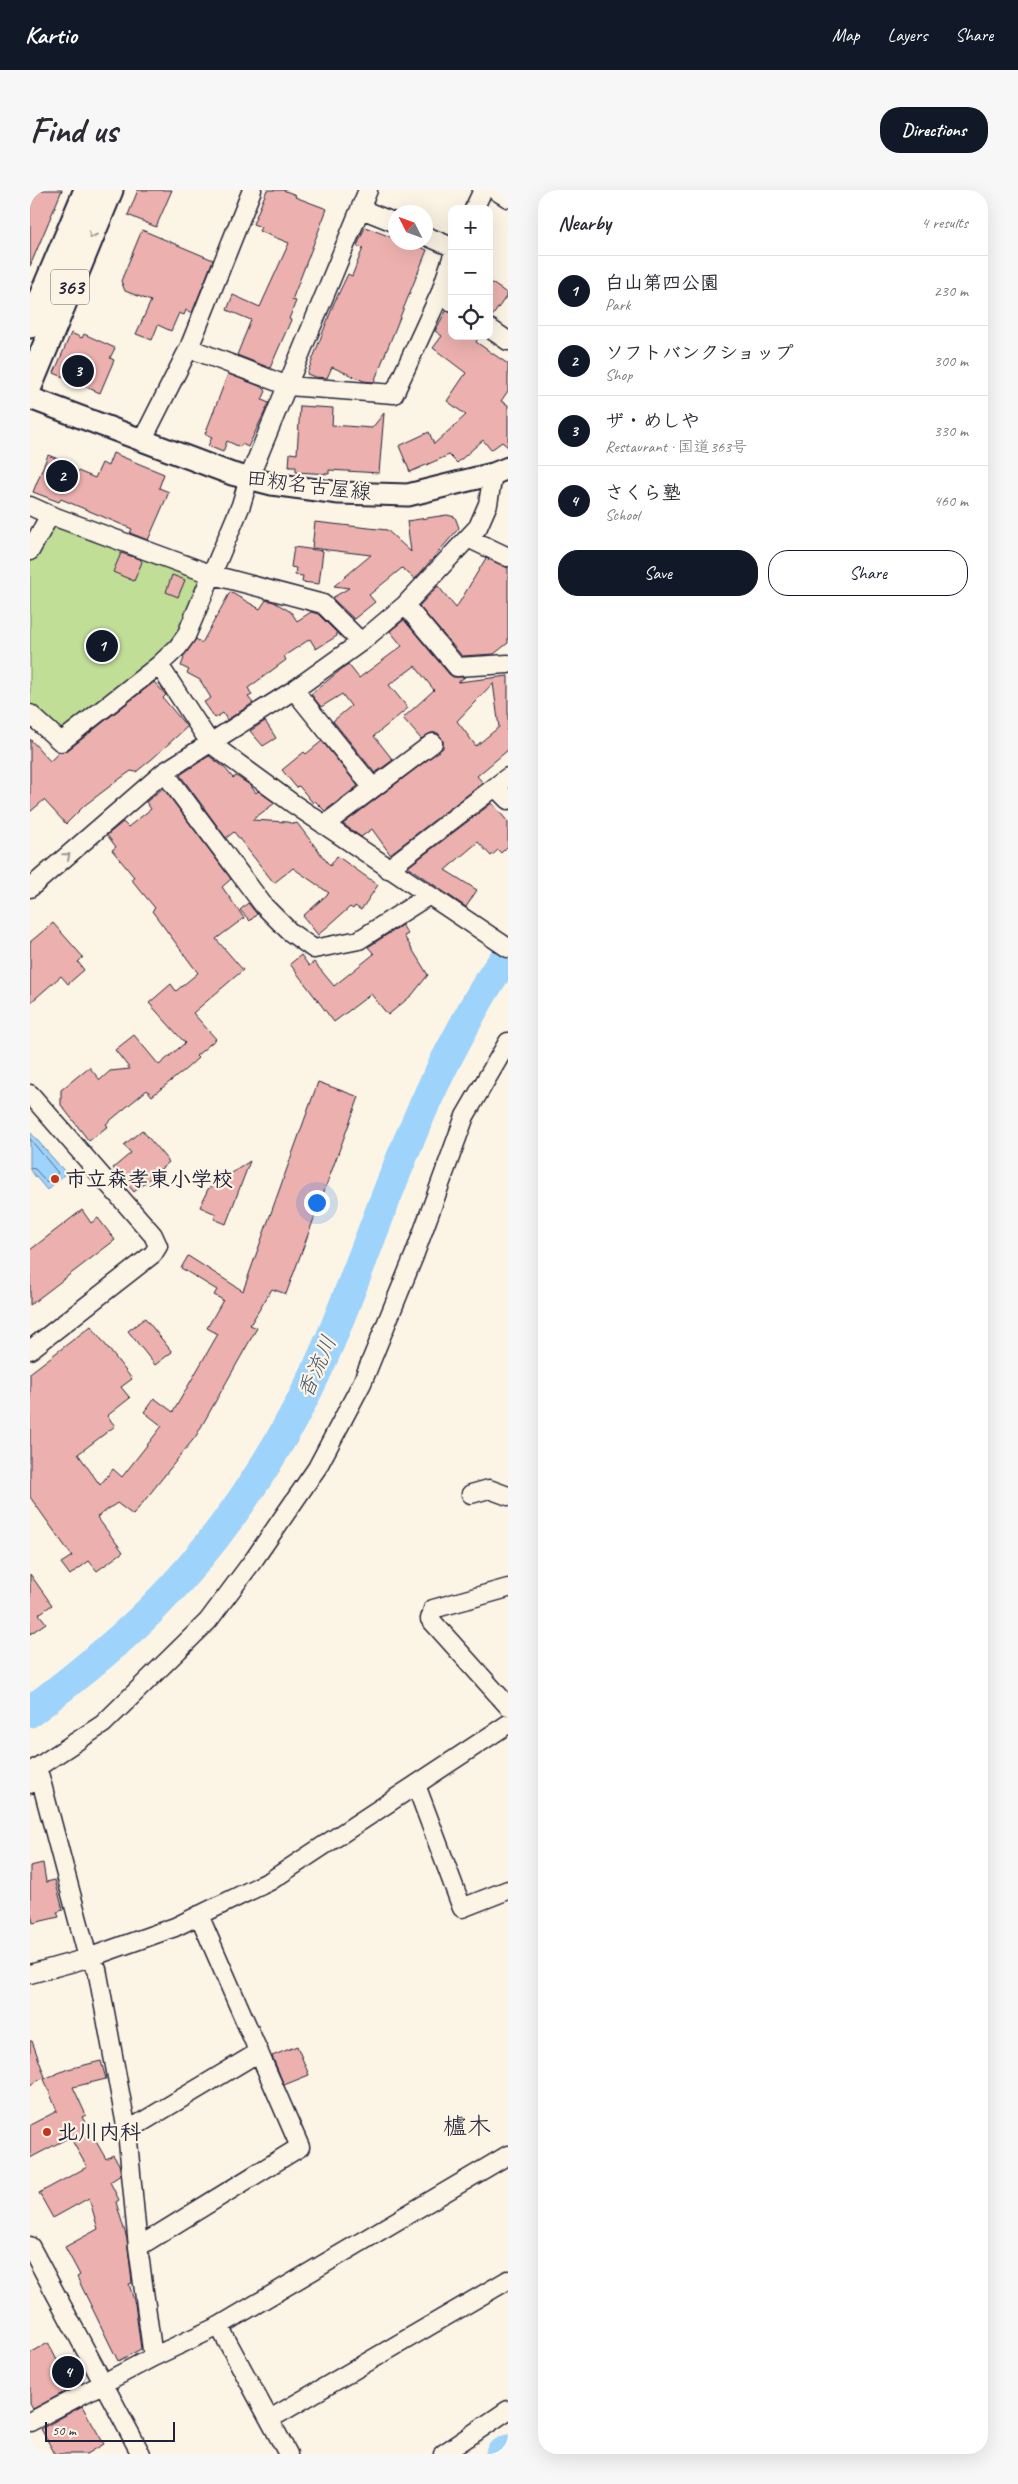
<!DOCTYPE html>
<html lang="en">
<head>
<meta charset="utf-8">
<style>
  body { margin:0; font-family:Caveat,"Klee One",sans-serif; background:#f7f7f7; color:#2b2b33 }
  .controls { position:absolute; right:15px; top:15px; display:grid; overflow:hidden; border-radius:10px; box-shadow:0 5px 20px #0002 }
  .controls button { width:45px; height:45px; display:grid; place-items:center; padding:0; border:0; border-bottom:1px solid #e1e1e2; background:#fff; color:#2b2b33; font:25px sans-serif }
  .compass { position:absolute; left:358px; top:15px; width:45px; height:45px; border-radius:50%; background:#fff; box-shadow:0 5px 20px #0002; rotate:312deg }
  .scale { position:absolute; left:15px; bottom:12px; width:130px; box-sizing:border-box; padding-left:5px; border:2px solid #22223b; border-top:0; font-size:14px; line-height:18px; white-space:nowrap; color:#22223b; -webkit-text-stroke:4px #fcf5e5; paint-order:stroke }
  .you { position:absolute; left:286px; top:1012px; width:18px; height:18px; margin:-12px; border:4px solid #fff; border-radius:50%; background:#1a73e8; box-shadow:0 0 0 8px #1a73e833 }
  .badge { display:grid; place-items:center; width:32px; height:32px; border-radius:50%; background:#111827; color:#fff; font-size:16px; font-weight:700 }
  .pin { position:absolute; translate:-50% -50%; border:2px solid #fff; box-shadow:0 1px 5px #0006 }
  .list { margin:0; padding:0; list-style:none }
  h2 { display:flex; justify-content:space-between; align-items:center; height:65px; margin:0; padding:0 20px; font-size:21px }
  h2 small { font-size:16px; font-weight:400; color:#7c7c81 }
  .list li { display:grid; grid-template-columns:32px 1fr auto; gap:15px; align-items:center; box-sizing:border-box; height:70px; padding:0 20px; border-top:1px solid #e1e1e2 }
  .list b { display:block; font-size:19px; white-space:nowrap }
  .list p { margin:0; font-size:16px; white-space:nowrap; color:#7c7c81 }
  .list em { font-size:16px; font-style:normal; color:#7c7c81 }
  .actions { display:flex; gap:10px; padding:15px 20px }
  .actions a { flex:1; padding:11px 0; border:1px solid #111827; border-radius:20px; text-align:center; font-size:18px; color:#111827 }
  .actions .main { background:#111827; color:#fff }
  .icon { flex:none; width:28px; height:28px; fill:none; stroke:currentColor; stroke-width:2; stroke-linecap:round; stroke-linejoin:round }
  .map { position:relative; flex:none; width:478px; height:2264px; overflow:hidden; border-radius:20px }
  header { display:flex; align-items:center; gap:30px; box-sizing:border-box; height:70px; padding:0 25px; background:#111827; color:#fff }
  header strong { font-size:24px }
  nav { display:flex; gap:28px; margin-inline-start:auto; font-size:18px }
  .intro { display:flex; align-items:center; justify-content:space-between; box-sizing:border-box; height:120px; padding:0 30px }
  h1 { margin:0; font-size:35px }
  .button { padding:12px 22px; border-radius:20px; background:#111827; color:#fff; font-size:18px; font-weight:700 }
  main { display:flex; gap:30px; padding:0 30px }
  aside { flex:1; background:#fff; border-radius:20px; box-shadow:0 5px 20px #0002 }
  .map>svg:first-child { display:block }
  .green { fill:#c0de96; stroke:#718068 }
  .water { fill:#9ed3fc; stroke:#6c8caf }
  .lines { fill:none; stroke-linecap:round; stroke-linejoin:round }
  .shore { stroke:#546988; stroke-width:1 }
  .river { stroke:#9ed3fc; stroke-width:31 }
  .building { fill:#ecb1ae; stroke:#22223b; fill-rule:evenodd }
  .minor-casing { stroke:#22223b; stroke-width:21 }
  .major-casing { stroke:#22223b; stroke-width:25 }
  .highway-casing { stroke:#22223b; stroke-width:29 }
  .minor { stroke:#fcf5e5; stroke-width:18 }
  .major { stroke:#fcf5e5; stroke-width:21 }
  .highway { stroke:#fcf5e5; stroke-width:25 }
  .oneway { stroke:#9a9698 }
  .poi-dot { fill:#c8321e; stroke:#fcf5e5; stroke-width:2 }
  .labels { text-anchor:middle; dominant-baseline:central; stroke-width:4.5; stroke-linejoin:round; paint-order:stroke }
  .shield { fill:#fcf5e5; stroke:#63616e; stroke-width:1 }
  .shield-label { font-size:20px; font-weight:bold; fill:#22223b }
  .street-label { font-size:21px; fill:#22223b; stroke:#fcf5e5 }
  .poi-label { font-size:21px; font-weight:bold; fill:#22223b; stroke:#fcf5e5; text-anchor:start }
  .water-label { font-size:22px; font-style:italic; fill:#475775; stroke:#fcf5e5 }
  .quarter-label { font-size:24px; fill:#22223b; stroke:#fcf5e5 }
</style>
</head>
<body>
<header>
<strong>Kartio</strong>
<nav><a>Map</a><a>Layers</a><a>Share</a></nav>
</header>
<div class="intro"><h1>Find us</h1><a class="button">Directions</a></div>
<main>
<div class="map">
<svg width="478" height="2264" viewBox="0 0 478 2264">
  <rect width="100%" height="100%" fill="#fcf5e5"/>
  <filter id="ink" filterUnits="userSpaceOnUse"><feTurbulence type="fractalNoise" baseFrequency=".02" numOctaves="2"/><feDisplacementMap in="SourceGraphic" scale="10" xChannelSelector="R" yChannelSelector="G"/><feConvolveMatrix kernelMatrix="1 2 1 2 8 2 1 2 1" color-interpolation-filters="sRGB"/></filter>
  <g filter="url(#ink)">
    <path class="green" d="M20,326l162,60 -23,51 -128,115 -31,-28v-162z"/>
    <path class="water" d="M0,942l36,41 -19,17 -17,-20z"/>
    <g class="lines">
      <path class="shore" d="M0,949l28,34 -11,9 -12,-13 -5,-1"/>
      <path class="river" d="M0,1522c42,-32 85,-66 122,-103 75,-75 140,-176 180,-273 41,-100 74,-204 126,-299 15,-28 30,-57 50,-82
        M471,2264l7,-4"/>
    </g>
    <path class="building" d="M0,0h32l-32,76z
      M108,0h34l-16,37 -28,-12z
      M237,0h16l13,5 -1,2 32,12 -35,91 4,1 -7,18 2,1 -21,48 -33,-13 14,-35 -24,-10 6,-15 27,12 29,-64 -30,-12 2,-4 -8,-3z
      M335,37l31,12v3h12l19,8 -53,132 -10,-1 -32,-14 -5,11 -12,-1 -8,-3 27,-71 14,-29 4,2 11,-28 -6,-2z
      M112,40l71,30 -21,53 -6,-3 -2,5 -5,-2 -8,18 -13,-6 -6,15 -16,-6 15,-33 -26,-10 -4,-10z
      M459,91l19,13 -17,24 -2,-1z
      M416,121l6,2v23h27l-3,6 32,22v27l-7,10 7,4v42l-6,-5 -11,8 -8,-10 -26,23 -8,-8 -39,17 -11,-26 30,-14 5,12 32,-29 -19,-14 19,-28 -33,-25 9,-12 -7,-5z
      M41,143l11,5 2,-4 31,14 -5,10 4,2 -14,33 -46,-20z
      M198,184l34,13 4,4 -4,9 7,3 -21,44 -6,-3 -2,3 -13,-6 -4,11 -15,-6 4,-9 -7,-3z
      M270,216l33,2 -1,17 40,3 12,-15 -5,60 -50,-3v4l-33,-2v-5h-7l1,-14 7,1z
      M83,263l51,21 -5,14 10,4 -21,48 -18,-7 2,-4 -71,-30 -2,3 -26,-10 15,-37 15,6 -2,3 34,14 7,-15 6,3z
      M417,325l8,2 4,11 -44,51 -13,-11 -33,27 6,7 -21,17 -22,-21 17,-10 -15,-2 37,-31 -59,-7 3,-26 72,8 24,22 -4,-31z
      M264,357l29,4 -4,33 -17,-2 1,-6 -8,-1 1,-7 -5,-1z
      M91,363l19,6 2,3 -8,19 -21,-9z
      M456,368l22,10v75l-14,11 -32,2 -43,-50 19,-20 18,22z
      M142,385l13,5 -7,17 -12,-5z
      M200,402l30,17 6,-9 8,2 17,10 6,9 14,-9 7,2 19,19v3l-21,13 -6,-10 -26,17 2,4 -38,28 4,7 -4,2 5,6 -26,17 -4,-7 -8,5 -11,-16 7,-4 -11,-18 -13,-7 2,-3 -8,-4 3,-8 -1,-1 13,-18 6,4z
      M374,430l45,54 4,3h12l-7,5 50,-6v53h-2l2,3v18l-31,26 6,7 -93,71 -18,-25 -11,8 -18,-13 100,-76v-7l-5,-8h-7l-10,6 -18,-21 31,-28 -19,-24 -26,19 19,23 -34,28 19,24 -18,13 -42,-52 18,-15 -9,-12 -21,13 -10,-13 37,-30 11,14 43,-32 -12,-15zM463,493l6,44 -23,19 -19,-25z
      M124,492l12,13 -3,3 24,29 -35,32 -16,13 -5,-1 -10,7 -36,27 -19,19 -22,-24 -14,12v-73l20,22 10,-9 8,-2z
      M235,531l11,17 -13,8 -13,-15z
      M292,551l36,45 -33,25 -10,-10 -2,2 -14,-17 -3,1 -14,-17 22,-18 2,2z
      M179,566l15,11 9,11 3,-2 14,9 6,8 2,-2 17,12 -23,17 35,2 7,2 3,-1 33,43 7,-10 41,29 -17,25 -6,-4 -2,3 -3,-2 -32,28 -15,-19 26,-23 -36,-25 -19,15 -40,-51 -8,6 -46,-63z
      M133,598l68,91 -9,8 22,31 -28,21 27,31 -50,43 23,26 -20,17 2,2 -12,11 -34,27 -5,-6 -41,34 2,2 -19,15 -28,-36v-15l28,-23 11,13 10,-9 20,-2 -15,-19 19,-15 25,30 26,-22 -36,-40 22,-19 5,7 22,-18 -46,-62 3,-3 -24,-29 3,-2 -22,-27 4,-3 -9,-12 16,-13 5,5 23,-18 -5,-7z
      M462,613l16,19v24l-7,7 -3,-3 -7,6 -13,-14 -33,28 32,20 -11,17 -58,-40z
      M218,713l9,11 -7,7 -10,-11z
      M23,733l30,34 -5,5 6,8 -16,14 -7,-8 -31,27v-61z
      M372,735l6,9 -4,2 24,39 -16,20 -24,20 -17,-21 -37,28 -44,-58 11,-9 8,11 5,-4 20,24 40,-32 -6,-7z
      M288,892l41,15 -73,197 -14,-5 -22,36 7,3 -61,108 -63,79 -16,-12 -20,14 26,35 -26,19 -8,-10 -19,14 -9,-12 11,-7 -42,-59v-124l61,-47 41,53 -11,8 9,11 -23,18 8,10 -37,28 22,31 13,-16 9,8 40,-51 -18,-14 10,-14 19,14 45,-78 -11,-6 16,-28 -9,-5 3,-5 -36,-22 7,-12 55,35z
      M112,940l27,32 -35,30 -21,-24 18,-15 -7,-8z
      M220,971l-24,63 -12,-5 2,-5 -16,-7 8,-18z
      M52,1020l9,13 7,-5 17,22 -85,65v-55z
      M115,1128l27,34 -17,13 -27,-34z
      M0,1384l22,31 -13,9 7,9 -16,11z
      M13,1673l3,19 9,-2 8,30 -6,2 2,5 -26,6 -3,-14v-43z
      M0,1851h2l13,36 -15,8z
      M267,1856l12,29 -25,10 -12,-29z
      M71,1871l5,18 -33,8 13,28 -4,2 24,42 7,-4 6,9 2,11 -11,7 9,18 -3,2 11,37 5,44 -3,1 6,20 6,45 -23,12 -41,-84 3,-2 -15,-28 33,-18 -9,-31 -36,20 -14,-25 48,-26 -17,-30 -40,21v-33l27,-14 -13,-32 24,-10z
      M18,2153l11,21 3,-3 13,23 -4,2 1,2 -39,21 -3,-5v-51z
      M52,2216l22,38 -17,10h-32l-14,-25z"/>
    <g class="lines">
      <g class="minor-casing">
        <path id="minor" d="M465,0l13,8
          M331,19l35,14
          M444,19l9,-19
          M396,46l26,11
          M410,104l12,-36
          M459,138l19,13
          M159,158l99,38 106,8 46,-100 12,8
          M112,251l47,-93 63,-158
          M463,284l-5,30 -10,23 -73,78 -44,37 -67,48 -84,53 82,60 216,145
          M0,316l20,9
          M438,348l40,19
          M0,361l20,-36 163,60 110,29 38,38
          M375,415l52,62 51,-3
          M264,500l79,98
          M0,524l31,28 98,-77
          M134,582l100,134 26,26 24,17 45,-9 69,-44
          M466,598l12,12
          M294,635l109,-82
          M358,679l120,-92
          M0,698l134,-116 46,-29 -51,-78 19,-18 8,-11 55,-131 8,-27 119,-288
          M0,904l123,141 5,11 -5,8 -123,96
          M441,1304l18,-5 19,7
          M478,1398l-75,21 -3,10 78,87
          M0,1582l73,-48 105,-103 47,-63 62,-90 45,-85 52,-127 51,-140 43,-74
          M0,1594l10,-7 48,181 9,11 30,162 11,116 15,110
          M386,1595l46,123 46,-18
          M0,1784l58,-16 87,-31 95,-46 238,-157
          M97,1941l132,-79
          M0,2056l111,208
          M108,2057l162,-100 -101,-232
          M189,2136l69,128
          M240,2229l238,-139
          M0,2232l123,-65 66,-31 289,-171
          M413,2264l65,-44"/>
      </g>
      <g class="major-casing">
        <path id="major" d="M0,208l202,76 40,10 67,9 69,2 85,-21 15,-6"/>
      </g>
      <g class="highway-casing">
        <path id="highway" d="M0,135l57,-135
          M0,194l80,-194"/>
      </g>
      <use href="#minor" class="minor"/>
      <use href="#major" class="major"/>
      <use href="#highway" class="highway"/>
    </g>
    <defs><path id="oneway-chevron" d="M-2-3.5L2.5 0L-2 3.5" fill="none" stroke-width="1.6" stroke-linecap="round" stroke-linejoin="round" transform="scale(1.25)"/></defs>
    <g class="oneway">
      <use href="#oneway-chevron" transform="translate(62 45) rotate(112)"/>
      <use href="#oneway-chevron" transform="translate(37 666) rotate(-41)"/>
    </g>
  </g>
  <g class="poi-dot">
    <circle cx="25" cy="989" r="5"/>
    <circle cx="17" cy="1942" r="5"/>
  </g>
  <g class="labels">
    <rect class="shield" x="21" y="79.5" width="38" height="35" rx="4"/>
    <g class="shield-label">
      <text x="40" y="97">363</text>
    </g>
    <g class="street-label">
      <text transform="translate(279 295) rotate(7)">田籾名古屋線</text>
    </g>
    <g class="poi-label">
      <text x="35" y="989">市立森孝東小学校</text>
      <text x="27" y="1942">北川内科</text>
    </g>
    <g class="water-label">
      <text transform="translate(287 1177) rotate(-66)">香流川</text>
    </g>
    <g class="quarter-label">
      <text x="437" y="1936">櫨木</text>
    </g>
  </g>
</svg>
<div class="controls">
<button>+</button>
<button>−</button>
<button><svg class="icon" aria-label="locate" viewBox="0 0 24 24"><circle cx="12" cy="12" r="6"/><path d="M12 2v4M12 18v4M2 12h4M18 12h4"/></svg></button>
</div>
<svg class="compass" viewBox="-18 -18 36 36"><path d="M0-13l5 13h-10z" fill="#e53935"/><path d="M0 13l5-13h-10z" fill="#7c7c81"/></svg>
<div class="scale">50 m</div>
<div class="you"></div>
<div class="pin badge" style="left:72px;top:456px">1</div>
<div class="pin badge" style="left:32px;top:286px">2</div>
<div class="pin badge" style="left:48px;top:181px">3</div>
<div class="pin badge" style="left:38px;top:2182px">4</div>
</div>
<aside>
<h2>Nearby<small>4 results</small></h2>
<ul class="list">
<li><span class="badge">1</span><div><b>白山第四公園</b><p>Park</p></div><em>230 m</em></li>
<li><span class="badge">2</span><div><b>ソフトバンクショップ</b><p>Shop</p></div><em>300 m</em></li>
<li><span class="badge">3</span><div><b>ザ・めしや</b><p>Restaurant · 国道363号</p></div><em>330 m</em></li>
<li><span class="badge">4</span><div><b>さくら塾</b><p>School</p></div><em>460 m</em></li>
</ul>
<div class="actions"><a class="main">Save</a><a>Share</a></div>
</aside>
</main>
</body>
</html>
